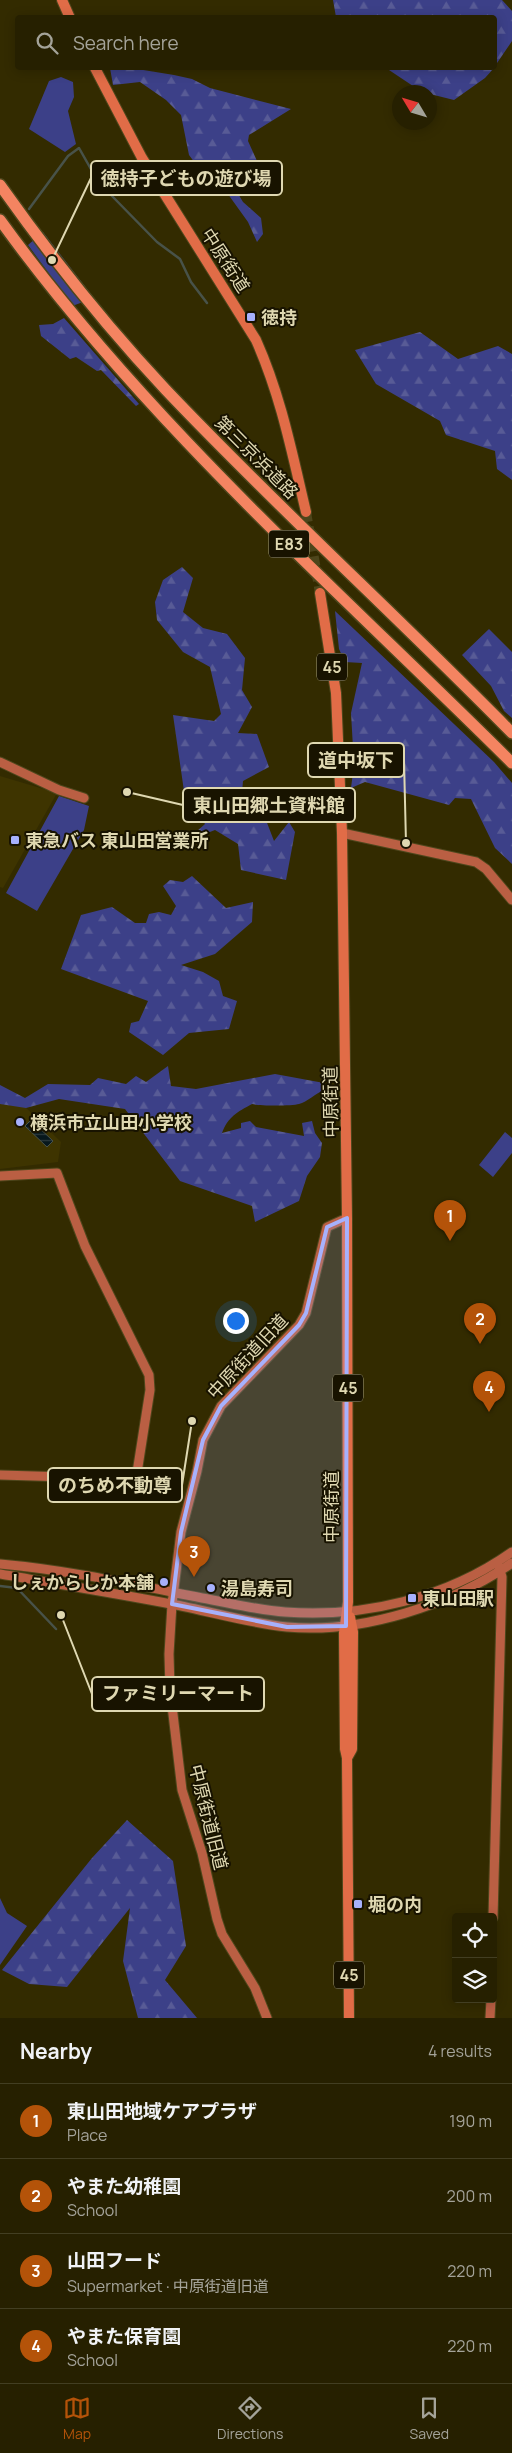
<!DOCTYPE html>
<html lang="en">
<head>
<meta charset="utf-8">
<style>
  body { margin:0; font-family:Manrope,"Noto Sans JP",sans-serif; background:#2e280a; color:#f1f3f6 }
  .controls { position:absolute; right:15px; bottom:15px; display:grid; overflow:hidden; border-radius:5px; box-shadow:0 2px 12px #0003 }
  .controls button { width:45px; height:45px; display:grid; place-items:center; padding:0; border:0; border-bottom:1px solid #423e22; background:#262000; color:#f1f3f6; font:25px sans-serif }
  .compass { position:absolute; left:392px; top:85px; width:45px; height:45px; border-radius:50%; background:#262000; box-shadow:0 2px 12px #0003; rotate:308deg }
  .you { position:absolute; left:235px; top:1320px; width:18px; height:18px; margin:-12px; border:4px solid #fff; border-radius:50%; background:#1a73e8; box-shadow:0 0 0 8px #1a73e833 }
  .badge { display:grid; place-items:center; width:32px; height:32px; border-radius:50%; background:#b45309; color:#fff; font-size:16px; font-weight:700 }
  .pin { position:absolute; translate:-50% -41px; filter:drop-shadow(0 1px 2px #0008) }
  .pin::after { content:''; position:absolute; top:26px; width:18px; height:15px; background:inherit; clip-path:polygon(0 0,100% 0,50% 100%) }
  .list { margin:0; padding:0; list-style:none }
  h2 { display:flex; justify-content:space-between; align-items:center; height:65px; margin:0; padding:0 20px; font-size:21px }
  h2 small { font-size:16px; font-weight:400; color:#a4a399 }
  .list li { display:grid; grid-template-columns:32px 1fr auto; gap:15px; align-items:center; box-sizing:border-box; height:75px; padding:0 20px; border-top:1px solid #423e22 }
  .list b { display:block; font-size:19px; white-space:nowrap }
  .list p { margin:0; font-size:16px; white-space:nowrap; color:#a4a399 }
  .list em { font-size:16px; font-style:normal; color:#a4a399 }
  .icon { flex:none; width:28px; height:28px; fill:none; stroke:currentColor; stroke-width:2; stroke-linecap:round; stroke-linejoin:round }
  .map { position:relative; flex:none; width:512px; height:2018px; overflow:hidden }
  .search { position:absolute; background:#262000; box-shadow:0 2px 12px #0003; left:15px; right:15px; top:15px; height:55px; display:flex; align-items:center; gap:12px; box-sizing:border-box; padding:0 18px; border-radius:5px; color:#a4a399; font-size:19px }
  .sheet { height:365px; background:#262000 }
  nav { display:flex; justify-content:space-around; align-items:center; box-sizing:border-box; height:70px; border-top:1px solid #423e22; background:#262000; font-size:14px; color:#a4a399 }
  nav a { display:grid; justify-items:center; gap:2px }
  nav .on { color:#b45309 }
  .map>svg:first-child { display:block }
  .built { fill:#3e3400 }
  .green { fill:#3c4088 }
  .forest { fill:url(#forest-firs) }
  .water { fill:url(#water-rules); stroke:#485249 }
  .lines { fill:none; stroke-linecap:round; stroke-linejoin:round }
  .stream { stroke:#485249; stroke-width:2.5 }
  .primary-tunnel { stroke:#4d451b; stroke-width:10; stroke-dasharray:10 5; stroke-linecap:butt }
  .secondary-casing { stroke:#4f471c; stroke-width:11 }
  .primary-casing { stroke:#4f471c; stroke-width:12 }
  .highway-casing { stroke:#4f471c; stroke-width:14 }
  .secondary { stroke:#ba5f43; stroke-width:9 }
  .primary { stroke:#e16c47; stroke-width:10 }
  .highway { stroke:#f48461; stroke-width:11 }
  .marked { fill:#a7b1fc; fill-opacity:0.2; stroke:#a7b1fc; stroke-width:4; stroke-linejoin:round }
  .poi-dot { fill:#a7b1fc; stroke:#181300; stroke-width:2 }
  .labels { text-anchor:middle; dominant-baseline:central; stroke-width:4; stroke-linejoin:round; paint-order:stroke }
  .shield { fill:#181300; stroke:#a39d7c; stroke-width:1 }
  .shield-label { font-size:16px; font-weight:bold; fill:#dfd8b1 }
  .street-label { font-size:18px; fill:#dfd8b1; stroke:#181300 }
  .poi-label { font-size:18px; font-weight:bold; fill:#dfd8b1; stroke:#181300; text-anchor:start }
  .leader { fill:none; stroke:#dfd8b1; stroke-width:2 }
  .callout-dot { fill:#dfd8b1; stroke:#181300; stroke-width:2 }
  .callout { fill:#181300; stroke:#dfd8b1; stroke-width:2 }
  .callout-label { font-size:19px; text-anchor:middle; font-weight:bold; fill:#dfd8b1 }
</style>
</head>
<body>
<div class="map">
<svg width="512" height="2018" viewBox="0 0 512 2018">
  <defs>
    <pattern id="forest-firs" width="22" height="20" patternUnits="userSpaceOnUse" patternTransform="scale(1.25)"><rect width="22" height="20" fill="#3c4088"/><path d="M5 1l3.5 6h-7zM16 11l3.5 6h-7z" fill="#585b96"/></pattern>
    <pattern id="water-rules" width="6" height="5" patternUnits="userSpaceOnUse" patternTransform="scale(1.25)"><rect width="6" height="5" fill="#07181d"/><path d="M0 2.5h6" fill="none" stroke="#2b393b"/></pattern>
  </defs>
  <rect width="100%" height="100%" fill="#332b00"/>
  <path class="built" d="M0,776l57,17 -54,95 -3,-1z
    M0,1095l20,7 41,40 -3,20 -58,7z"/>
  <path class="green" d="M61,77l12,5 1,15 -6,14 8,33 -11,8 -36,-23 20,-48z
    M43,232l51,66 -30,11 -20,-28 6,-6 -22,-30z
    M59,796l30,10 -5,24 -47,81 -31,-18z
    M505,1132l7,6v15l-19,24 -14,-12z
    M0,1898l7,15 20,13 -27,39z"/>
  <path class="forest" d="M333,0h169l10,11v30l-17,25 -1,-48 -158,-1z
    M110,68h21l43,7 18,4 18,9 81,21 -42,26 -1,6 9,20 -5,5 -7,-2 -5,7 -12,6 15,25 18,16 2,16 -6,8 -9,-20 -28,-39 -19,12 -7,-13 2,-5 -1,-14 -6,-8 -8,-40 -15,-15 -26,-18 -27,3z
    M386,68h108l-9,10 -31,22 -32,-8z
    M64,318l75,86 -3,2 -35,-36 -4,1 -21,-14 -6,2 -29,-23 -2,-11 14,-1z
    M420,332l38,27 40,-13 14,8v126l-15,-11 -2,-18 -49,-16 -6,-14 -64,-37 -21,-34z
    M182,567l11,11 -10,34 20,16 24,6 18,24 -3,32 10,17 -14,26 19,1 12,33 -26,14 -2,23 23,11 10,26 15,-19 6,10 -9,48 -45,-10 -3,-26 -23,-14 -18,7 -1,-5 9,-8 -21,-33 -11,-76 41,6 7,-7 -11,-47 -27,-15 -26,-32 -2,-18 8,-22z
    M335,611l159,151 18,21v81l-17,-16 -24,-49 -16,-1 -6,7 -84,-23 -14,6 3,-23 -3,-52 11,-50 -17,-1 -6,-13z
    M489,629l23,23v66l-8,-7 -13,-25 -29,-31z
    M192,876l34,32 27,-6 -1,20 -37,32 -34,11 22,7 16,9 4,15 14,5 -8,28 -40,4 -26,22 -34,-23 2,-9 8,-2 9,-20 -87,-32 20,-54 31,-8 23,16h11l3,-9 10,-2 12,3 5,-9 -13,-20 7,-6 13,2z
    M168,1066l3,20 25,3 79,-15 49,9v7c-8,3 -17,12 -25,14 -7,2 -40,2 -47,0 -15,8 -24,13 -30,29l19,-5v-5l9,-2 6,6 48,9 -2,-13 10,-2 3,12 7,10 -2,14 -13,19 -8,25 -44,21 -3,-16 -72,-25 -55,-72 -66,-10 -33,9 -26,-4v-19l25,13 23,-14 42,1 8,-7 28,6 10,-8 10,6z
    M127,1820l46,41 13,85 -21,34 32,38h-59l-15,-57 7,-53 -63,79 -38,-3 -27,-14 90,-112z"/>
  <path class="water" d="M31,1120l22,21 -6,6 -22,-21z"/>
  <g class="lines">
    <path class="stream" d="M29,209l39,-53 11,-8 17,30 16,18 45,46 23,17 11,23 16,21
      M0,1586l17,2 39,41"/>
    <path class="primary-tunnel" d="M306,512l14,81"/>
    <g class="secondary-casing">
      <path id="secondary" d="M0,762l59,28 25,8
        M342,833l134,29 10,7 26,31
        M0,1176l57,-3 28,73 64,129 1,15 -14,89 -136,-4
        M0,1564c68,6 136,21 202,34 28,5 55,12 83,14 79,6 162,-14 227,-60
        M0,1574c57,10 114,19 171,30 38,7 77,19 116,23 74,7 164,-22 225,-64
        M493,1918l9,-341 -3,-10
        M267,2018l-12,-30 -33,-54 -5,-15 -15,-66 -20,-63 -12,-101 -1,-35 3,-50 9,-72 16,-61 6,-31 18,-34 78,-81 7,-12 21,-86 20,-9
        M490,2018l1,-19"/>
    </g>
    <g class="primary-casing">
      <path id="primary" d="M62,0l8,18
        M95,68l47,90 114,182c25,56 36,113 50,172
        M320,593l16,100 6,140 5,385 1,384 -4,31 1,116 2,9 2,260
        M347,1758l5,-9 1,-117 -3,-15"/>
    </g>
    <g class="highway-casing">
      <path id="highway" d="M0,185c51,72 106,141 166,205 112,118 232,227 346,343
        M0,220c146,202 336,368 512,543"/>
    </g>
    <use href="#secondary" class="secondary"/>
    <use href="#primary" class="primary"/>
    <use href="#highway" class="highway"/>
  </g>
  <path class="marked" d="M347,1218l-1,408 -59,1 -115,-23 9,-72 22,-92 18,-34 78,-81 7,-12 21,-86z"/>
  <g class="poi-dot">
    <rect x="246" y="312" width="10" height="10" rx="2.5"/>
    <rect x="10" y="835" width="10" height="10" rx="2.5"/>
    <circle cx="20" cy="1122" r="5"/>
    <circle cx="164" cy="1582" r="5"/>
    <circle cx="211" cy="1588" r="5"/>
    <rect x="407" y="1593" width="10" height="10" rx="2.5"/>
    <rect x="353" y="1899" width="10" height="10" rx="2.5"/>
  </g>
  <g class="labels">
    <g class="shield">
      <rect x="269" y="530.5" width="40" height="27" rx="4"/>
      <rect x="317" y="653.5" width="30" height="27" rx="4"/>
      <rect x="333" y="1374.5" width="30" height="27" rx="4"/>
      <rect x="334" y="1961.5" width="30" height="27" rx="4"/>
    </g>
    <g class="shield-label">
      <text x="289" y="544">E83</text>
      <text x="332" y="667">45</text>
      <text x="348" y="1388">45</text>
      <text x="349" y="1975">45</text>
    </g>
    <g class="street-label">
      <text transform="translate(226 260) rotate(57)">中原街道</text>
      <text transform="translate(257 457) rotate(45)">第三京浜道路</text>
      <text transform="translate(330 1102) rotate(-91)">中原街道</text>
      <text transform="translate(247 1356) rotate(-47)">中原街道旧道</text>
      <text transform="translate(331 1507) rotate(-90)">中原街道</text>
      <text transform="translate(209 1817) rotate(76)">中原街道旧道</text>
    </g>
    <g class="poi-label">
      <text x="261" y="317">徳持</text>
      <text x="25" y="840">東急バス 東山田営業所</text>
      <text x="30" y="1122">横浜市立山田小学校</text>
      <text x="154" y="1582" text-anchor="end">しぇからしか本舗</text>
      <text x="221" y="1588">湯島寿司</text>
      <text x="422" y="1598">東山田駅</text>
      <text x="368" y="1904">堀の内</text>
    </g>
  </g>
  <path class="leader" d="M52 260L91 178M406 843L404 760M127 792L183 805M192 1421L182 1485M61 1615L92 1694"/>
  <g class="callout-dot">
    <circle cx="52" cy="260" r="5"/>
    <circle cx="406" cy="843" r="5"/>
    <circle cx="127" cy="792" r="5"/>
    <circle cx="192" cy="1421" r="5"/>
    <circle cx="61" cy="1615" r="5"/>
  </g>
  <g class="callout">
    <rect x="91" y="161" width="191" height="34" rx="5"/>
    <rect x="308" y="743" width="96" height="34" rx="5"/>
    <rect x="183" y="788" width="172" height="34" rx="5"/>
    <rect x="48" y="1468" width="134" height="34" rx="5"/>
    <rect x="92" y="1677" width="172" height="34" rx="5"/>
  </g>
  <g class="callout-label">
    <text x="186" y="185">徳持子どもの遊び場</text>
    <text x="356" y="767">道中坂下</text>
    <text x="269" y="812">東山田郷土資料館</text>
    <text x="115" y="1492">のちめ不動尊</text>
    <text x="178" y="1700">ファミリーマート</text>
  </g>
</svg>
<div class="controls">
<button><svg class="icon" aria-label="locate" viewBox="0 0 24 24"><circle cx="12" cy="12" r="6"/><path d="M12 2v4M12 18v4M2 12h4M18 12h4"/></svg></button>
<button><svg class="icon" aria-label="layers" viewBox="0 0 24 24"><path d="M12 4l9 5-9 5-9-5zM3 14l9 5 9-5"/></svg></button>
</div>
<svg class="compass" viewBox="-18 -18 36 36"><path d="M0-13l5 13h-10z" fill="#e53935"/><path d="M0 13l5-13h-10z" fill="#a4a399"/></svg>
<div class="you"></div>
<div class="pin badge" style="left:450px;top:1241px">1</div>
<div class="pin badge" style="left:480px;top:1344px">2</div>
<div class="pin badge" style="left:194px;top:1577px">3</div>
<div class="pin badge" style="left:489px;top:1412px">4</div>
<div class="search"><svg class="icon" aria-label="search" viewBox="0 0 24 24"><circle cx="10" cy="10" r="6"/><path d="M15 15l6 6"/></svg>Search here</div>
</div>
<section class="sheet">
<h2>Nearby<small>4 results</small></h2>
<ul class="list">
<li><span class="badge">1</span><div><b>東山田地域ケアプラザ</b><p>Place</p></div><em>190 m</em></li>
<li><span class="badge">2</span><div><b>やまた幼稚園</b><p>School</p></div><em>200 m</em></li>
<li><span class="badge">3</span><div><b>山田フード</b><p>Supermarket · 中原街道旧道</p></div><em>220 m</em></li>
<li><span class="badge">4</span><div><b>やまた保育園</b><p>School</p></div><em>220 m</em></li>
</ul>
</section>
<nav>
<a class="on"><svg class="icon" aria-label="map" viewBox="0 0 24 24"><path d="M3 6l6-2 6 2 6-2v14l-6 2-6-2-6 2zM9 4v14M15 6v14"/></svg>Map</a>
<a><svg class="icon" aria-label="directions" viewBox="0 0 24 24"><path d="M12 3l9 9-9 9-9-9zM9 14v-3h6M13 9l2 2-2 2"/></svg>Directions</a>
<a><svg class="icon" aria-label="saved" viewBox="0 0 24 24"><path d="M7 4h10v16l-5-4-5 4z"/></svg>Saved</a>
</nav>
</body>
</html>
